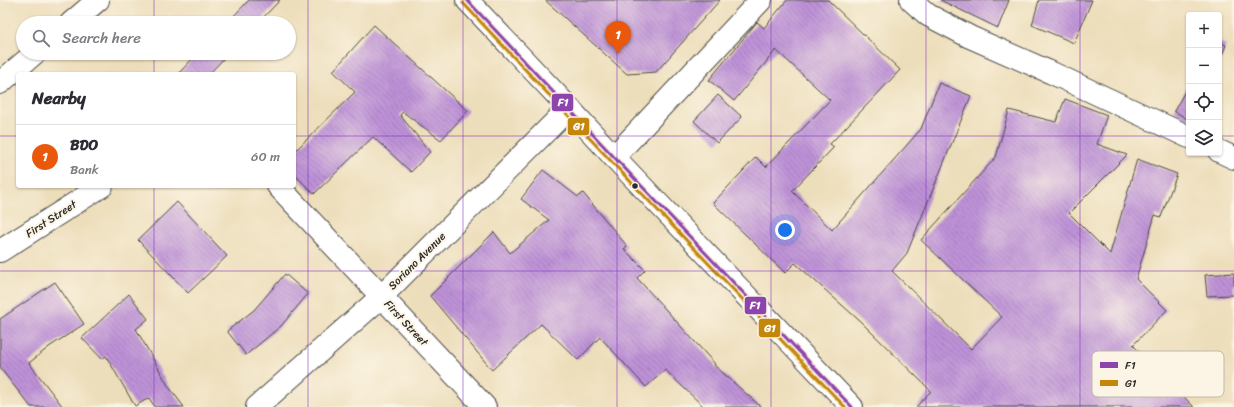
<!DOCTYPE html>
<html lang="en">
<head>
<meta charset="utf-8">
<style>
  body { margin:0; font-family:Sriracha,sans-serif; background:#f2f2f3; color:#2b2b33 }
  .controls { position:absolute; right:12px; top:12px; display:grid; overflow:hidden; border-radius:4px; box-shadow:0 1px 3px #0004 }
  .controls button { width:36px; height:36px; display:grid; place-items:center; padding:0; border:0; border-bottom:1px solid #e1e1e2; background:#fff; color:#2b2b33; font:20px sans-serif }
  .you { position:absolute; left:785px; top:230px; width:14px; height:14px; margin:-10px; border:3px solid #fff; border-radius:50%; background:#1a73e8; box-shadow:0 0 0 6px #1a73e833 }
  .badge { display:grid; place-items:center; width:26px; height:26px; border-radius:50%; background:#ea580c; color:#fff; font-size:13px; font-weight:700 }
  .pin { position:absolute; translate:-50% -33px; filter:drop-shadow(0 1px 2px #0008) }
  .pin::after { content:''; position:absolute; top:21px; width:14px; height:12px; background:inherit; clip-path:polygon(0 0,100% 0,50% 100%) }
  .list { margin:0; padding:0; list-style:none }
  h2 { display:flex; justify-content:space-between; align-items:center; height:52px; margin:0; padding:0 16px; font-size:17px }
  h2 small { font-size:13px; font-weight:400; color:#7c7c81 }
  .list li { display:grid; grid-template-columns:26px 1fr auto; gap:12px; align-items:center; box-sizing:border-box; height:64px; padding:0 16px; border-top:1px solid #e1e1e2 }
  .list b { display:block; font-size:15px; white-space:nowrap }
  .list p { margin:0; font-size:13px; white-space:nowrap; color:#7c7c81 }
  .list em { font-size:13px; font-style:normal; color:#7c7c81 }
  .icon { flex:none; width:22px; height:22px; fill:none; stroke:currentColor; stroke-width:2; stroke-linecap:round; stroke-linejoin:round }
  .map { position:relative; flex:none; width:1234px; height:407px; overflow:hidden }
  .search { position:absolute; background:#fff; box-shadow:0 1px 3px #0004; left:16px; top:16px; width:280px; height:44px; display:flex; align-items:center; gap:10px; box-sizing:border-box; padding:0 14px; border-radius:22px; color:#7c7c81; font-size:15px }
  .panel { position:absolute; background:#fff; box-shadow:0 1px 3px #0004; left:16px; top:72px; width:280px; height:116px; border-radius:4px }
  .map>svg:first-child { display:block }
  .building { fill:url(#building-back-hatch) }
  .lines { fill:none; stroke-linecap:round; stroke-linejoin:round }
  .minor-casing { stroke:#484641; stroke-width:24 }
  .major-casing { stroke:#484641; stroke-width:24 }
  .minor { stroke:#fff; stroke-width:22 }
  .major { stroke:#fff; stroke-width:22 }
  .bus-1-casing { stroke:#fcf5e5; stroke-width:6 }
  .bus-2-casing { stroke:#fcf5e5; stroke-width:6 }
  .bus-1 { stroke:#8e44ad; stroke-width:3 }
  .bus-2 { stroke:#c4870b; stroke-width:3 }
  .grid { fill:none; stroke:#7b2cbf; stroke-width:1; stroke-opacity:0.55 }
  .bus-dot { fill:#2b2b2b; stroke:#fcf5e5; stroke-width:1.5 }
  .labels { text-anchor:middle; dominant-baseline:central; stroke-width:4; stroke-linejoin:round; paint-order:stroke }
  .street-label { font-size:11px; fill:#2b2b2b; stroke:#fcf5e5 }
  .key { fill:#fcf5e5; stroke:#bdb8ad; stroke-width:1 }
  .key-label { font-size:11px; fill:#2b2b2b }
  .line-badge { stroke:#fcf5e5; stroke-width:1.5 }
  .badge-label { font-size:11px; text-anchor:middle; font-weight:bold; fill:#fff }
</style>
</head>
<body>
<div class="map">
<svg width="1234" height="407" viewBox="0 0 1234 407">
  <defs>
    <pattern id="building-back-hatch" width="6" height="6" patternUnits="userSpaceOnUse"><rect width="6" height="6" fill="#be92d8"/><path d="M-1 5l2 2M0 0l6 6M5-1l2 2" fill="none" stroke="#9b77af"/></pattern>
  </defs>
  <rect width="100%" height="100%" fill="#fcf5e5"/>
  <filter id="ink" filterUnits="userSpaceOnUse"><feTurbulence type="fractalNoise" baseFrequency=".025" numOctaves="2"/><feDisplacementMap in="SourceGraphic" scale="8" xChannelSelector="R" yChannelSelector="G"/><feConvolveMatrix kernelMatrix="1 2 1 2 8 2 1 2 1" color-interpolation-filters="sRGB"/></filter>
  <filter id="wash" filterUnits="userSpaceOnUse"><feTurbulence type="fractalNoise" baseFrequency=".012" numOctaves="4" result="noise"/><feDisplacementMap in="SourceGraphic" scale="16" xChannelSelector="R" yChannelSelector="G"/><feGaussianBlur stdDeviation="0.9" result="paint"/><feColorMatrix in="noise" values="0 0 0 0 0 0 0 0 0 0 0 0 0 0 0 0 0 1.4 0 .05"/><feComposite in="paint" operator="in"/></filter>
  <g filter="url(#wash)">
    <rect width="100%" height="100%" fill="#eddebb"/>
    <g id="blocks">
      <path class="building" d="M249,0h31l-22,23h-31z
        M545,0h175l-64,72 -29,2z
        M787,0h41l72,70 -70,74 4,3 -42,44 40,39 89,-101 18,-46 32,13 -64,157 -15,18 79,78 31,-32 -81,-77 75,-83 13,-47 47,12 9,-23 42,16 -10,29 30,11 -58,58 41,41 27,-95 40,15 -16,43 -6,-2 -19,64 31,31 -34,35 61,62h-278l15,-16 -70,-69 -66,-59 -10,10 -72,-70 43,-46 10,10 64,-67 -54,-50 -42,51 -25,-21 48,-58 7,6z
        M940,0h69l-11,28z
        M1039,0h53l-18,43 -42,-18z
        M374,25l94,86 -27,29 -38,-28 -3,3 30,37 -19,20 -38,-35 -59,57 -20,-20v-22l61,-60 -22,-21z
        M1219,42l7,3 -7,19z
        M198,53h31l-20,21h-31z
        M1189,84v36l-15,-9z
        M718,95l24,22 -25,26 -23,-22z
        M543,170l35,27 5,-4 44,53 -3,3 21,21 -8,8 78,86 -1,1 47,42h-57l-39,-37 -19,17 -46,-50 -22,23 -37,-36 -49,46 -62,-74 64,-64 16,21 39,-33 -28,-21z
        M177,202l50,54 -39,37 -50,-53z
        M1234,273v22l-27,1 -2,-21z
        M285,274l23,20 -27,32 -35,29 -19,-24 27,-21z
        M55,282l29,42 -35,23 -20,16 34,44h-32l-31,-39v-49z
        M129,294l19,25 -12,10 33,58 15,20h-29l-6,-9 -14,8 -29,-50 -4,3 -20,-21z"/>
    </g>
  </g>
  <g filter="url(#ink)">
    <use href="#blocks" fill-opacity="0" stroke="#484641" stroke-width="1"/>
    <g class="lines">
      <g class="minor-casing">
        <path id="minor" d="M911,0l17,15 42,22 82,36 137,64
          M71,23l27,-23
          M0,83l35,-30
          M1219,151l15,7
          M614,157l147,-157
          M278,186l207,221
          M0,251l102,-65
          M257,407l124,-110 188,-189"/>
      </g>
      <g class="major-casing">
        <path id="major" d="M467,0l102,108 45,49 238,250"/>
      </g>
      <use href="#minor" class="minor"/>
      <use href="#major" class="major"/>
      <g class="bus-1-casing">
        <path id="bus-1" d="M467,0l147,157 238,250"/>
      </g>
      <g class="bus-2-casing">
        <path id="bus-2" d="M463,3l147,157 235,247"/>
      </g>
      <use href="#bus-1" class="bus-1"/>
      <use href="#bus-2" class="bus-2"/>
    </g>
  </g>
  <path class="grid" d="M154,0v23M308,0v407M463,0v407M617,0v407M771,0v407M926,0v407M1080,0v407M154,53v21M0,136h18M294,136h895M1219,136h15M154,186v221M0,271h1234"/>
  <circle class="bus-dot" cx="635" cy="186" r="3.5"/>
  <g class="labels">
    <g class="street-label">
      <text transform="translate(51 219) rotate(-33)">First Street</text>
      <text transform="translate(417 261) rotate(-45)">Soriano Avenue</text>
      <text transform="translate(406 323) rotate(47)">First Street</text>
    </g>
  </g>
  <rect x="1092" y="351" width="132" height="46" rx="6" class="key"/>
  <rect x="1100" y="362" width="18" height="6" fill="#8e44ad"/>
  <rect x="1100" y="380" width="18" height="6" fill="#c4870b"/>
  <g class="key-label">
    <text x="1125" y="369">F1</text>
    <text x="1125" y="387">G1</text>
  </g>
  <g class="line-badge">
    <rect x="551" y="93" width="23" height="19" rx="4" fill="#8e44ad"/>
    <rect x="567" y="117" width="23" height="19" rx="4" fill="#c4870b"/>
    <rect x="744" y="296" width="23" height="19" rx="4" fill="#8e44ad"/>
    <rect x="758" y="318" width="23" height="20" rx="4" fill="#c4870b"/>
  </g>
  <g class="badge-label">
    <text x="563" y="106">F1</text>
    <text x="579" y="130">G1</text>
    <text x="755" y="309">F1</text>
    <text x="770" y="332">G1</text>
  </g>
</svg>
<div class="controls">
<button>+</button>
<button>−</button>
<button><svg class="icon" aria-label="locate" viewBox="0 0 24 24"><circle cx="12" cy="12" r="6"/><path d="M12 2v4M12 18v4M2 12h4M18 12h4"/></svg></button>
<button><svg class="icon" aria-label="layers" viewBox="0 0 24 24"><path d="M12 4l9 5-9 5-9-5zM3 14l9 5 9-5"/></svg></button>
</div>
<div class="you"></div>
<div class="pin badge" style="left:618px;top:54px">1</div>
<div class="search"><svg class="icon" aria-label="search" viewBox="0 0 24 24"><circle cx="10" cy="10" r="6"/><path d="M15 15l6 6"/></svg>Search here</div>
<section class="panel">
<h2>Nearby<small></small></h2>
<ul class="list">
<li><span class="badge">1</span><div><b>BDO</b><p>Bank</p></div><em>60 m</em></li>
</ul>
</section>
</div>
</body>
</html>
